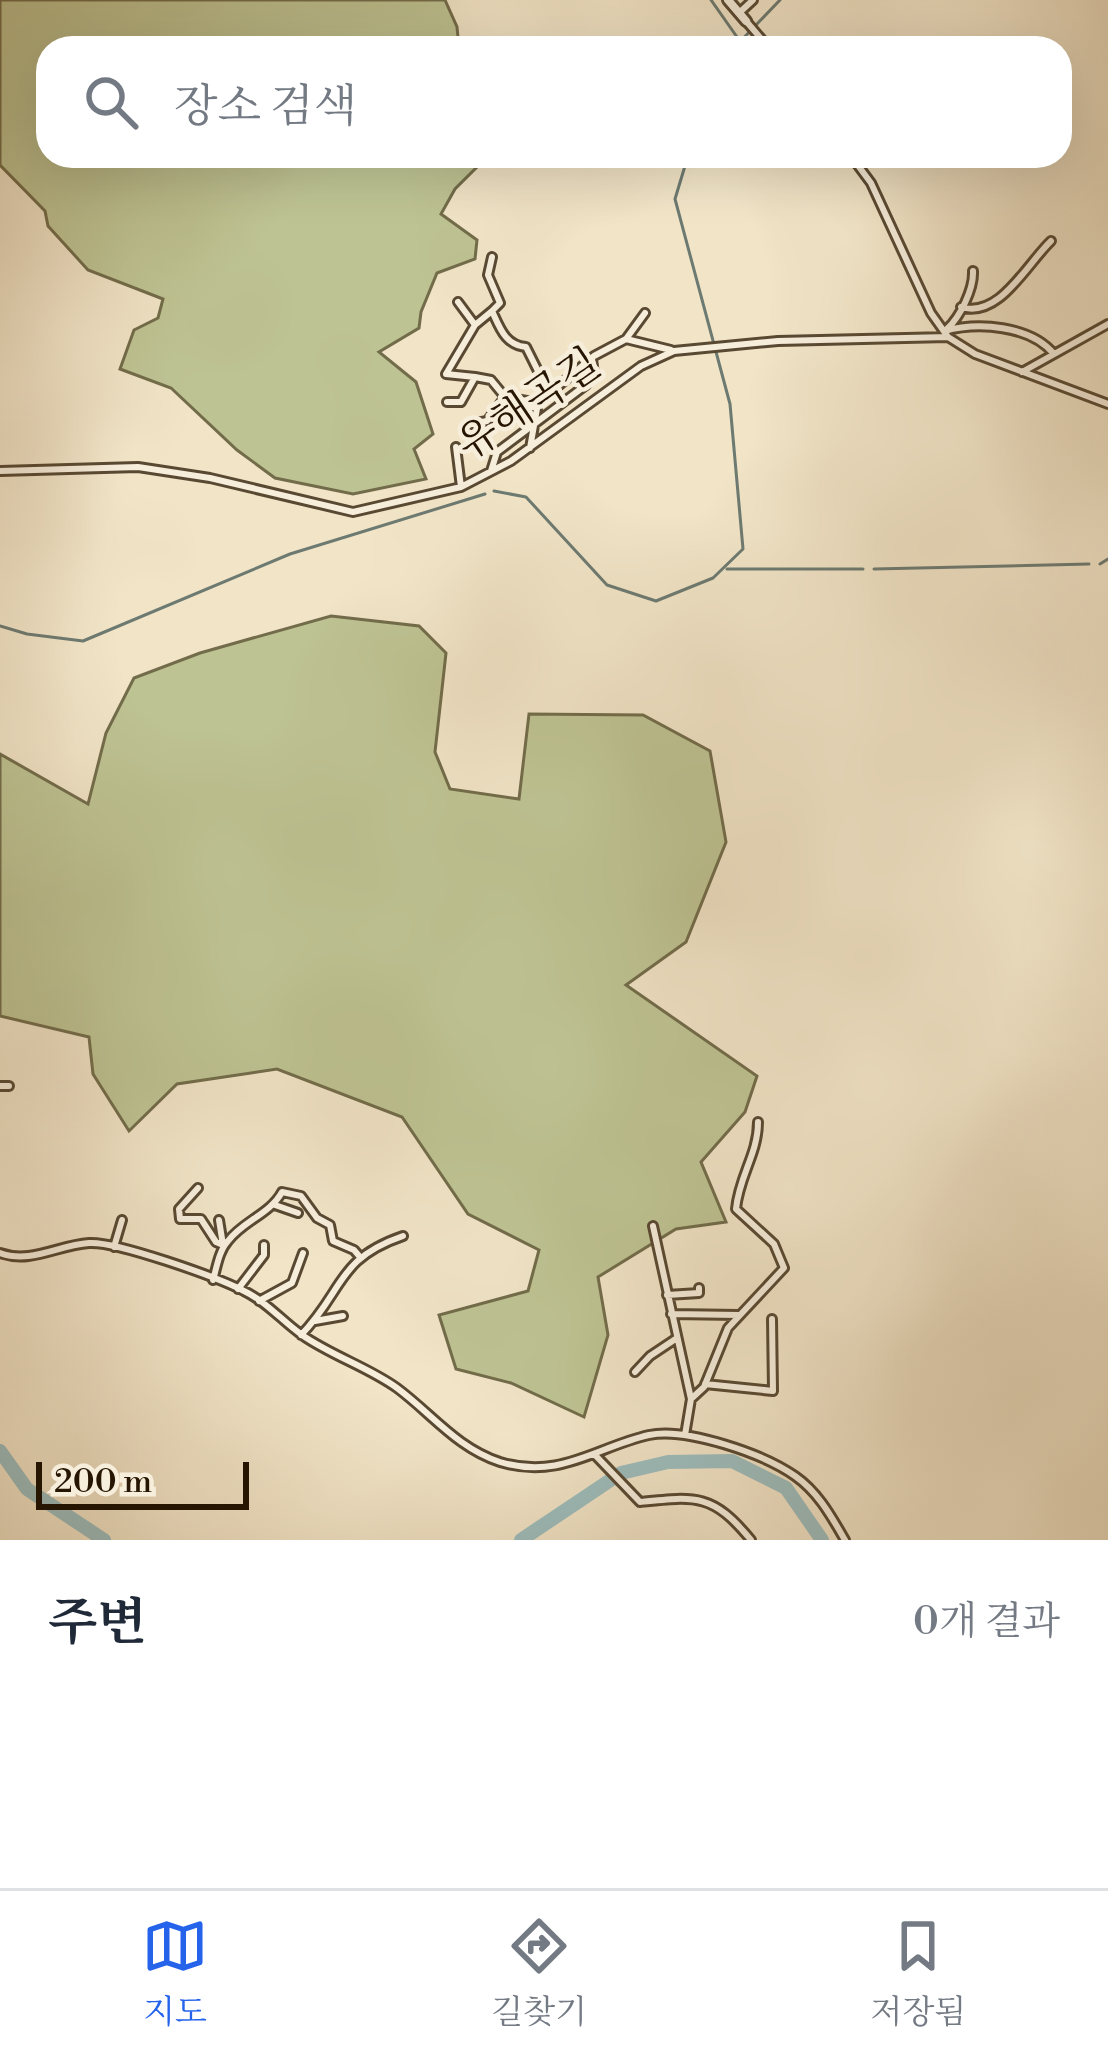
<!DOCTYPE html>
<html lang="ko">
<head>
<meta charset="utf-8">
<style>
  body { margin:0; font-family:"Libre Bodoni","Noto Serif KR",serif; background:#f6f6f7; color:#1f2937 }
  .scale { position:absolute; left:36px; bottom:30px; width:213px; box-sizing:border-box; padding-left:12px; border:6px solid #261500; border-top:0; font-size:33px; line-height:42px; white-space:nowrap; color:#261500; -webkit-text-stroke:9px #f6eddb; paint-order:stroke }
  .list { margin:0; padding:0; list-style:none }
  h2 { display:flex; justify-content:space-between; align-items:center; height:156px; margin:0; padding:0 48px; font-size:51px }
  h2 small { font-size:39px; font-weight:400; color:#747a83 }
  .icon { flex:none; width:66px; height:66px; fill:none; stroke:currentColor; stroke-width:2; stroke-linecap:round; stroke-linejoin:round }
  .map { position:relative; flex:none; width:1108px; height:1540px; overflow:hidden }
  .search { position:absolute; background:#fff; box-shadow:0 12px 48px #0002; left:36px; right:36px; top:36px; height:132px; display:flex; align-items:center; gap:30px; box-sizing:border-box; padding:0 42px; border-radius:36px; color:#747a83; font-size:45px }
  .sheet { height:348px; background:#fff }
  nav { display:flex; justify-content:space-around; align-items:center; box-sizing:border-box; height:168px; border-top:3px solid #e0e1e3; background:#fff; font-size:33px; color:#747a83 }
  nav a { display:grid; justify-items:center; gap:6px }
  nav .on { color:#2563eb }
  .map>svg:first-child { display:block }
  .green { fill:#bec393; stroke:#726c4a; stroke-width:3 }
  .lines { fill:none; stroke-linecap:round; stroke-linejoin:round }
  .stream { stroke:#6d7a71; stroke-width:3 }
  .river { stroke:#9dbdbd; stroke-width:14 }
  .minor-casing { stroke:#594932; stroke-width:12 }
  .tertiary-casing { stroke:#594932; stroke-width:14 }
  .minor { stroke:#f6eddb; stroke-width:6 }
  .tertiary { stroke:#f6eddb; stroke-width:8 }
  .labels { text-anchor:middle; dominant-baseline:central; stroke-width:9; stroke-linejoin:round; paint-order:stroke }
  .street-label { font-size:42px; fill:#261500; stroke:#f6eddb }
</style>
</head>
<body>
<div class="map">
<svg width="1108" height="1540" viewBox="0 0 1108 1540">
  <rect width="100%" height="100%" fill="#f1e4c7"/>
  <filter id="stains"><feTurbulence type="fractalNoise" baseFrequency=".00167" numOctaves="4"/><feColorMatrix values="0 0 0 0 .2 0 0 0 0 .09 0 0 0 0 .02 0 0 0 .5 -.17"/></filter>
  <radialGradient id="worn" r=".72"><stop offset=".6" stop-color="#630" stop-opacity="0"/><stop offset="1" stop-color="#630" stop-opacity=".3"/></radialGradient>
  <path class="green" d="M0,0h445l12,27 2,21h-411v108h429l2,9 -24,24 -14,25 36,26 -2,19 -38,14 -16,39 -2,16 -40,24 37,30 17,52 -19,15 12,30 -73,15 -78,-16 -38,-28 -66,-62 -51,-19 14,-39 24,-12 5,-19 -75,-29 -40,-44 -3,-15 -45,-46z
    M331,616l88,10 27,27 -11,99 15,37 69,10 10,-85 114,1 67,36 16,91 -40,100 -60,43 131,91 -12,36 -44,50 25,60 -50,7 -78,48 10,58 -24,82 -73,-34 -55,-14 -17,-54 89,-24 11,-41 -71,-36 -66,-97 -125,-48 -100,15 -48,47 -36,-57 -4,-37 -89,-21v-262l88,50 18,-71 28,-55 66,-25z"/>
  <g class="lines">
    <path class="stream" d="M711,0l26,37 -5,11
      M734,48l46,-48
      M494,491l32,6 81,88 49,16 57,-23 30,-29 -13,-145 -55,-205 13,-43
      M1100,564l8,-5
      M727,569h136
      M874,569l215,-5
      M0,626l27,8 56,7 207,-87 195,-60"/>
    <path class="river" d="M0,1451l27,38 77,51
      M521,1540l100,-67 47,-11 64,-1 54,27 36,52"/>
    <g class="minor-casing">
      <path id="minor" d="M739,13l14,-13
        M746,21l23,27
        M851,156l20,27 60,130 17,24 27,17 133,50
        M492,257l-4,18 12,28 -8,8c8,17 13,34 34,36l22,44
        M458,302l17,23
        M961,307c38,12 65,-42 90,-66
        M947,329c13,-12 27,-40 26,-58
        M944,331c34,-9 86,-6 110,23
        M626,339l19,-26
        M1022,372l86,-48
        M475,377l-29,-3 29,-49 17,-14
        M447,402h14l14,-25 16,3 14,17
        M514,418l24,-15
        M472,424l15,-3 18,-24 33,6
        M456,447l5,40
        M530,448l8,-45 56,-47 32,-17 45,11
        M0,471l138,-4 72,11 143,34 108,-25 50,-26 130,-95 33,-15 104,-10 170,-4
        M491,471l6,-19 89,-67 8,-11 -2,-15
        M0,1086h9
        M198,1188l-19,21 1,10h21l15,23 7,3
        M275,1205l23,8
        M219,1220l4,25
        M653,1226l38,173 -6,36
        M114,1247l8,-27
        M0,1253c31,11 58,-8 89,-10 27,-2 128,34 155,48 23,11 38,30 58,44 30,21 66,32 95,53 35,26 60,60 103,74 60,18 96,-15 149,-27 37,-8 115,19 146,41 23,16 36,40 50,64
        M213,1280c4,-14 6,-29 15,-39 15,-20 42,-27 54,-49l19,4 16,22 13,7 3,16 21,9 6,7
        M238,1289l26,-34v-10
        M667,1295l32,-2v-5
        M259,1301l33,-18 11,-30
        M671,1314l68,1
        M315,1321l28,-5
        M301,1335c43,-44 35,-76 102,-99
        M635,1372l15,-16 27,-18
        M705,1384l68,7 -1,-72
        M691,1399l13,-12 24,-59 56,-60 -10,-24 -38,-35c3,-33 22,-55 22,-87
        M596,1456l44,46c57,-6 73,-8 111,38"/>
    </g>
    <g class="tertiary-casing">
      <path id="tertiary" d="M728,0l18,21"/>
    </g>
    <use href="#minor" class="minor"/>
    <use href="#tertiary" class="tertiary"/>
  </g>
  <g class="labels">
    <g class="street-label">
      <text transform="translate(529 405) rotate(-34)">유해곡길</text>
    </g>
  </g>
  <rect width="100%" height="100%" filter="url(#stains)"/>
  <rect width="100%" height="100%" fill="url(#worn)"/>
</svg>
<div class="scale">200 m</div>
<div class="search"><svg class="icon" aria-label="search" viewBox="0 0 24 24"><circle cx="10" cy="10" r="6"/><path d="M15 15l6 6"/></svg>장소 검색</div>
</div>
<section class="sheet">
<h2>주변<small>0개 결과</small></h2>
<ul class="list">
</ul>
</section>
<nav>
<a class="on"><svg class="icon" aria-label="map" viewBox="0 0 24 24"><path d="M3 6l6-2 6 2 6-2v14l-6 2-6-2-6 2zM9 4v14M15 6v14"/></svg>지도</a>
<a><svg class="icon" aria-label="directions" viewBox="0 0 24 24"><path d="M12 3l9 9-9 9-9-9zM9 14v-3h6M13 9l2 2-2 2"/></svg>길찾기</a>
<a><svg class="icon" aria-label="saved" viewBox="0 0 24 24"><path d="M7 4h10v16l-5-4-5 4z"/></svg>저장됨</a>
</nav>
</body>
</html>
